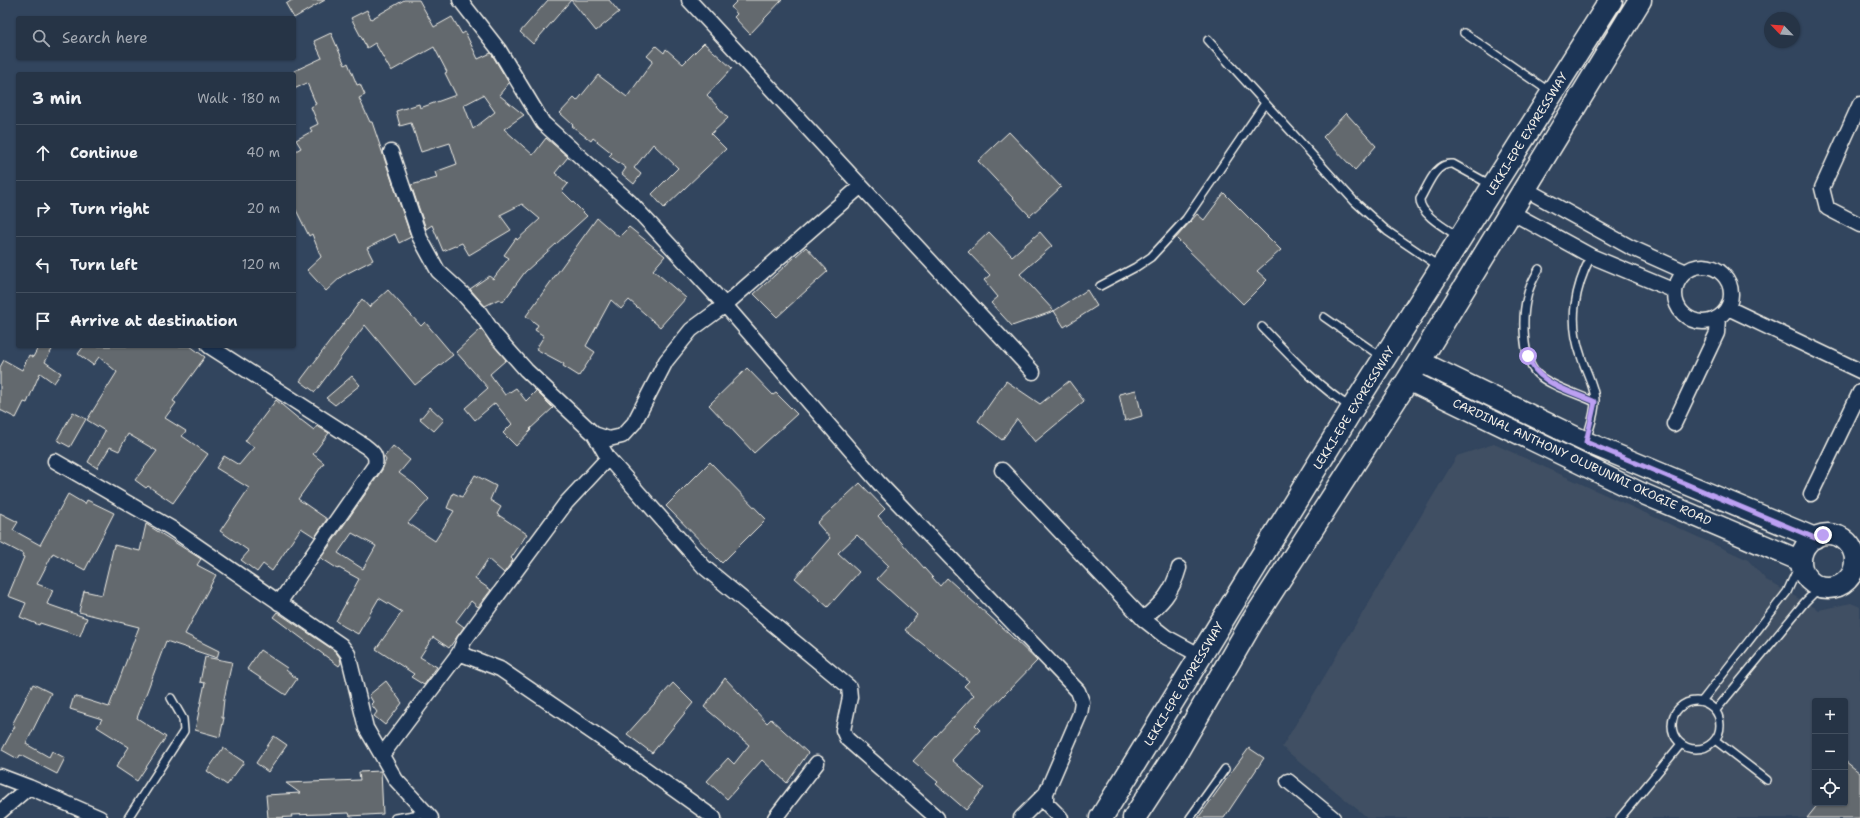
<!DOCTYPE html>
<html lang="en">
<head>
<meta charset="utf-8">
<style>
  body { margin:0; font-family:"Shantell Sans",sans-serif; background:#2e3c4d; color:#f1f3f6 }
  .controls { position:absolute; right:12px; bottom:12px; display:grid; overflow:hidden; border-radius:4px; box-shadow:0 1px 3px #0004 }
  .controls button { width:36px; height:36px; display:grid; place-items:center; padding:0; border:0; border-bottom:1px solid #424f5f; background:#263446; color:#f1f3f6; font:20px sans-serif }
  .compass { position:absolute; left:1764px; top:12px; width:36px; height:36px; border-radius:50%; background:#263446; box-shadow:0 1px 3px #0004; rotate:295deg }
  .stop { position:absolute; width:12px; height:12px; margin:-9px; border:3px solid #bca0f2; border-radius:50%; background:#fff }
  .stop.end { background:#bca0f2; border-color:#fff; box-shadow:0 1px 4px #0008 }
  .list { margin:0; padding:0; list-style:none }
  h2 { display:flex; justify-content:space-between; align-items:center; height:52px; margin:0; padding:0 16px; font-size:17px }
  h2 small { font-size:13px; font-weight:400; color:#a4aab3 }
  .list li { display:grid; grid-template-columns:26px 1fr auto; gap:12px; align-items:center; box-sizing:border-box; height:56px; padding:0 16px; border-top:1px solid #424f5f }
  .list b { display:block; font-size:15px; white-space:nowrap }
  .list em { font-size:13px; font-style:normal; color:#a4aab3 }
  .icon { flex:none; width:22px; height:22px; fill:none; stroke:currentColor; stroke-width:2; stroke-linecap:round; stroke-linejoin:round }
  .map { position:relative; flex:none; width:1860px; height:818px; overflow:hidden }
  .search { position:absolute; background:#263446; box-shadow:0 1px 3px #0004; left:16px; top:16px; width:280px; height:44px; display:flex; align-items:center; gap:10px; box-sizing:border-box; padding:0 14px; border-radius:4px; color:#a4aab3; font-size:15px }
  .panel { position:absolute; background:#263446; box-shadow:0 1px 3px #0004; left:16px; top:72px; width:280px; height:276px; border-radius:4px }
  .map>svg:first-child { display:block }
  .built { fill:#415063; fill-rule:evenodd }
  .building { fill:#63696e; stroke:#f4f1e8; fill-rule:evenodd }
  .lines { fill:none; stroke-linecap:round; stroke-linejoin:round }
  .lane-casing { stroke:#f4f1e8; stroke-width:10 }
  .street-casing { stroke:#f4f1e8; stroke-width:17 }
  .secondary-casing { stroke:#f4f1e8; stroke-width:23 }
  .highway-casing { stroke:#f4f1e8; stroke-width:25 }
  .lane { stroke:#1d3557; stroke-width:7 }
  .street { stroke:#1d3557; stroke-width:14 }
  .secondary { stroke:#1d3557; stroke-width:20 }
  .highway { stroke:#1d3557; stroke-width:22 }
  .route { stroke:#bca0f2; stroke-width:5 }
  .labels { text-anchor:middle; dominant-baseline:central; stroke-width:3; stroke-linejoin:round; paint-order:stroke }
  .street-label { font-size:12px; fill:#f4f1e8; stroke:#1d3557 }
</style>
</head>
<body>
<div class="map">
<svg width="1860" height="818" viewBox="0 0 1860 818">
  <rect width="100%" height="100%" fill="#32455e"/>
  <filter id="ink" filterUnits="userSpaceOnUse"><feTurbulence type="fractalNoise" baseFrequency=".025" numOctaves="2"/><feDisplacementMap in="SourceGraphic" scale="8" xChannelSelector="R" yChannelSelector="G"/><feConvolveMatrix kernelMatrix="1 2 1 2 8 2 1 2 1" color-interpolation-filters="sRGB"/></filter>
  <g filter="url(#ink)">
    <path class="built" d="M1494,444l254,116 18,20 53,30 32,-7 9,4v211h-492l-86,-71 175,-291zM1815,701h30v102h-30z"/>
    <path class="building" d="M292,0h33l-31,18 -8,-14z
      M404,0h15l15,27 18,-10 10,17 3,-2 13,27 13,-6 18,30 -10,12 25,20 -20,14 29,26 13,-17 22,19 -13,16 13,11 -6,7 25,25 -62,56 -22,30 -4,-3 -14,7 -15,-17 19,-13 4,3 16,-21 -5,-3 12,-17 1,2 23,-21 -18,-15 -22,11 11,15 -42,25 -7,-12 -19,8 -11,-26 -6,4 -15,-44 26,-7 -2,-6 22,-8 -7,-21 -29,9 -10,-29 -11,3 -4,-15 23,-7 1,4 36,-13 -11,-22 2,-1 -13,-25 -43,24 -16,-28 -8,5 -16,-30 16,-8 4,9zM483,95l12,17 -22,17 -9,-24z
      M548,0h23l-38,44 -13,-12z
      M571,0h38l10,12 -23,19z
      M738,0h44l-32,34 -16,-17 3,-3 -6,-7z
      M331,33l14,32 3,-2 9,22 3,-1 5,11 -6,3 11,24h2l39,115 -12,6 -4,-9 -28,14 6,12 -31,16 -16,15 -19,-21 14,-13 -9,-23 -3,2 -15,-30v-54l7,-4 -5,-8 16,-9 -2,-3 8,-4 -7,-17 5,-3 -9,-21 -13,6v-18l28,-13 -8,-17z
      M704,43l28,25 -25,27 21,23 -17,16 15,15 -62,59 -12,-14 26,-26 -25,-24 -19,24 7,6 -7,10 -12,-10 4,-6 -17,-12 3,-3 -19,-15 -2,3 -19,-15 1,-1 -13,-12 14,-15 3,3 21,-26 29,22 26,-36 -6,-5 9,-10 8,7 2,-4 17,15z
      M1346,113l30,33 -21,24 -32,-33z
      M1009,132l52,55 -31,29 -52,-55z
      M1224,193l57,57 -24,21 10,9 -24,24 -67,-66 21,-24 7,6z
      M597,218l22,19 10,-10 36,29 -12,14 33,28 -26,29 -31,-27 -8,9 -10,-9 -25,46 9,6 -16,24 -16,-10 1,-2 -28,-15 8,-13 -9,-6 3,-5 -12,-9z
      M989,232l23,24 28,-24 12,14 -32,28 34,37 -42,15 -21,-23 7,-6 -14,-17 6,-5 -22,-23z
      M806,247l22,24 -51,46 -23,-23z
      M388,290l33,36 4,-4 28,33 -38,30 -50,-60 -50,67 -15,-11 62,-82 7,8z
      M1087,290l10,16 -33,21 -10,-16z
      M481,329l25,31 -16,14 15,21 11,-7 10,13 10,-10 17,17 -23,21 1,1 -15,16 -13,-13 9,-9 -17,-21 -20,17 -10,-12 23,-20 -32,-36z
      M39,346h15l-9,16 16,11 -7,10 -14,-10 -13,30 -3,-1 -8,16 -16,-8v-43l4,-7 18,10 7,-15 4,2z
      M84,346h106l15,11 -32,44 3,2 -11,15 21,13 -4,5 26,18 -35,49 -25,-17 -2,2 -11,-8 22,-29 -29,-17 -9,17 -9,-4 -13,21 -9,-6 17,-31 -18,-11 30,-48 -18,-15 -6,8 -15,-11z
      M747,368l26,27 3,-2 21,21 -43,39 -45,-48z
      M352,376l8,9 -25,20 -9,-7z
      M1006,381l34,23 29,-23 15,20 -49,41 -18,-23 -15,21 -24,-19z
      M1136,390l6,26 -17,5 -6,-27z
      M276,400l24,20h1l13,10 3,-4 12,7 -16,21 11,9 -26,36 29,20 -12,18 -14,-9 -29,43 -9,-7 -6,8 -16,-12 8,-9 -29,-20 29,-43 -33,-20 8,-12 15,9 15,-18 -9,-6z
      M430,407l14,13 -10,11 -14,-12z
      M73,412l13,7 -16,28 -13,-7z
      M393,446l17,14 -11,13 15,11 15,15 -21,24 27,18 19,-30 -7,-3 6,-15 9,4 13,-22 21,11 -6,14 11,7 -4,7 30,20 -16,24 2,2 -9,13 -16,-14 -13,20 16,11 -13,17 -7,-6 -15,20 8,6 -15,21 -16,-11 -13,20 17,10 -13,18 -13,-8 3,-3 -38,-25 26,-37 -23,-14 -21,36 -15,-8 -7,-5 23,-42 -20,-11 -1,1 -17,-11 61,-88 4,-10 -2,-3zM352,533l24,13 -13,23 -25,-16z
      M710,462l56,57 -44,44 -56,-57z
      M860,483l25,26 -7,7 62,70 7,-8 62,56 28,27 -62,64 5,5 -28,30 32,28 -18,22 -30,-26 2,-2 -25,-21 61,-66 -10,-9 5,-5 -64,-51 12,-15 -40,-36 12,-13 -32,-31 -19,18 21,19 -31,35 -33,-29 35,-40 -13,-15z
      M68,494l17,10 2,-4 27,13 -29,57 -32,-17 -16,31 16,6 -6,14 40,14 -7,18 -40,-13 -1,2 -19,-8 6,-14 -18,-7 16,-39 -2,-1 1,-2 -23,-12v-29l18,9 -5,8 27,15z
      M146,524l55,35 -4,6 19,10 -31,59 34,17 -2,7 -51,-17 -29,77 29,19 -29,44 -21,-14 13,-20 -32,-20 5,-8 -32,-10 4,-13 35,11 30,-80 -60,-15 5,-21 18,4 12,-50 26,6z
      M277,612l58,39 5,7 1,5 -2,3 -66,-49z
      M260,650l27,18 -1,2 11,9 -11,16 -39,-26z
      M205,657l27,5 -8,37 -2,19h2l-4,19 -25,-7 10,-47 -5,-1z
      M725,678l42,45 4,-4 37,34 -21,30 -25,-23 -35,39 -20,-18 21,-23 6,6 15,-19 -45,-38z
      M386,681l16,22 -17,22 -11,-9 3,-4 -6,-8 2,-2 -4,-7z
      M673,683l20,20 -41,50 -25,-19z
      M33,684l18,9 -25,51 23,13 3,-6 13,7 -8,16 -37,-19 -2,4 -16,-9 13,-24 -3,-1z
      M274,736l13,9 -19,27 -12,-9z
      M223,748l21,14 -17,23 -20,-14z
      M1249,748l15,10 -40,60h-26z
      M1845,761l15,12v45h-53l12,-15h26z
      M381,771l2,43 -33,2 -1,-3 -58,2 1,2 -24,1 -2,-23 34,-2 -14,-10 74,-3 -1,-8z"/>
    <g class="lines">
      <g class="lane-casing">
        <path id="lane" d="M1464,33l86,59
          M1208,40l146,161 33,30 53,36
          M1459,237c-12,-8 -40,-23 -39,-38 8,-13 15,-37 33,-35l38,21
          M1539,269c-5,9 -10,17 -12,28 -5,19 -5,63 10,77 13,12 41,20 58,28
          M1100,286l36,-19 15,-10 35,-38 79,-116
          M1324,317l59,41
          M1262,327c28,29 54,58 88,80
          M1586,441c3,-12 10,-28 9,-42 -1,-14 -10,-29 -14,-43 -13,-36 -6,-68 10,-100
          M1672 725a24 24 0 1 1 48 0a24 24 0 1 1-48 0Z
          M1702,701l85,-109 14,-31
          M1716,710l89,-108 15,-15
          M1715,740l52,40
          M128,818l56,-87 -1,-12 -12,-21
          M395,818l32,-5
          M1190,818l35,-49
          M1620,818l61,-74"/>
      </g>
      <g class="street-casing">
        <path id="street" d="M460,0l39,50 44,73 87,79 95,103 154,178 199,208 4,11 -2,12 -34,79v10l15,15
          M689,0l344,372
          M1860,104l-38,84 5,20 33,17
          M391,152l29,86 18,33 24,22 18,20 15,22 31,35 68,64 15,5 13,-3 12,-13 32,-62 25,-31 34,-25 136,-119
          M1525,189l105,58 56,25
          M1511,212l80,44 84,35
          M1675 294a28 28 0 1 1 56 0a28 28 0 1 1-56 0Z
          M1728,308l132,63
          M209,346l156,100c8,6 12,9 10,19l-96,138
          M1674,424l43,-91 1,-15
          M594,434l14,24 96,109 145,120 1,10 -7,33 4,9 90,79
          M55,461l116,67 170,117 7,9 18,74 30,52 35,38
          M1002,470l141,149 23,18 35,19
          M1811,494l49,-102
          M1143,619c19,-16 29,-26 36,-51
          M459,653l5,-12 102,-138 42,-45
          M382,755l77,-102 41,16 130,89 84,60
          M0,776l29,11 71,31
          M1288,781l45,37
          M0,812l29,-25
          M775,818l42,-55
          M1021,818l25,-25"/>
      </g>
      <g class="secondary-casing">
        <path id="secondary" d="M1419,361l167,81 229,96
          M1408,380l231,112 162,69
          M1801 561a27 27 0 1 1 54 0a27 27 0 1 1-54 0Z"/>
      </g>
      <g class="highway-casing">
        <path id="highway" d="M1101,818l251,-409 259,-409
          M1134,818l41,-63 77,-133 156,-242 232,-380"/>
      </g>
      <use href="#lane" class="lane"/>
      <use href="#street" class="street"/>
      <use href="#secondary" class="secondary"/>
      <use href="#highway" class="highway"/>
    </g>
  </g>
  <g class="lines" filter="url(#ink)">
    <path class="route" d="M1528,356c8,28 43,35 67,46l-9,40 229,96 8,-3"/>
  </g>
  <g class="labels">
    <g class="street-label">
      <text transform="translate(1527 134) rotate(-58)">LEKKI-EPE EXPRESSWAY</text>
      <text transform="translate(1354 408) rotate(-58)">LEKKI-EPE EXPRESSWAY</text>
      <text transform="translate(1582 462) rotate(25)">CARDINAL ANTHONY OLUBUNMI OKOGIE ROAD</text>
      <text transform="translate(1184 684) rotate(-59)">LEKKI-EPE EXPRESSWAY</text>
    </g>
  </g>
</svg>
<div class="controls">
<button>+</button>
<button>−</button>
<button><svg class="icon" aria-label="locate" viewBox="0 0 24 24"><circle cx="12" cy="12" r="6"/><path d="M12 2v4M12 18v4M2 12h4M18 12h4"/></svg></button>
</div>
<svg class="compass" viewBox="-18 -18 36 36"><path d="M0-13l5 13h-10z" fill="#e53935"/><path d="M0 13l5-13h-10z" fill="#a4aab3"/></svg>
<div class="stop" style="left:1528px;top:356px"></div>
<div class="stop end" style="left:1823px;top:535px"></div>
<div class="search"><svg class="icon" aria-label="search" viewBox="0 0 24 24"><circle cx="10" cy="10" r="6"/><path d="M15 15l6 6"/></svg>Search here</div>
<section class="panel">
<h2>3 min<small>Walk · 180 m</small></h2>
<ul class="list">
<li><svg class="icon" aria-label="ahead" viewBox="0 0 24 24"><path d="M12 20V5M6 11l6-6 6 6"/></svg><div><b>Continue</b></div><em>40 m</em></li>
<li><svg class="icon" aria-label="right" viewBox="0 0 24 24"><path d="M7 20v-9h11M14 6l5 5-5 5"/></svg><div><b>Turn right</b></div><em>20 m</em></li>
<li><svg class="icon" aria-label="left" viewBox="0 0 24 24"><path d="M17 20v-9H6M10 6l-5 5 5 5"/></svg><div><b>Turn left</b></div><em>120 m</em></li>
<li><svg class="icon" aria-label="arrive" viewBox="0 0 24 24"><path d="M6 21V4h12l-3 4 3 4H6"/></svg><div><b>Arrive at destination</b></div></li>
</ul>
</section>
</div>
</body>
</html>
